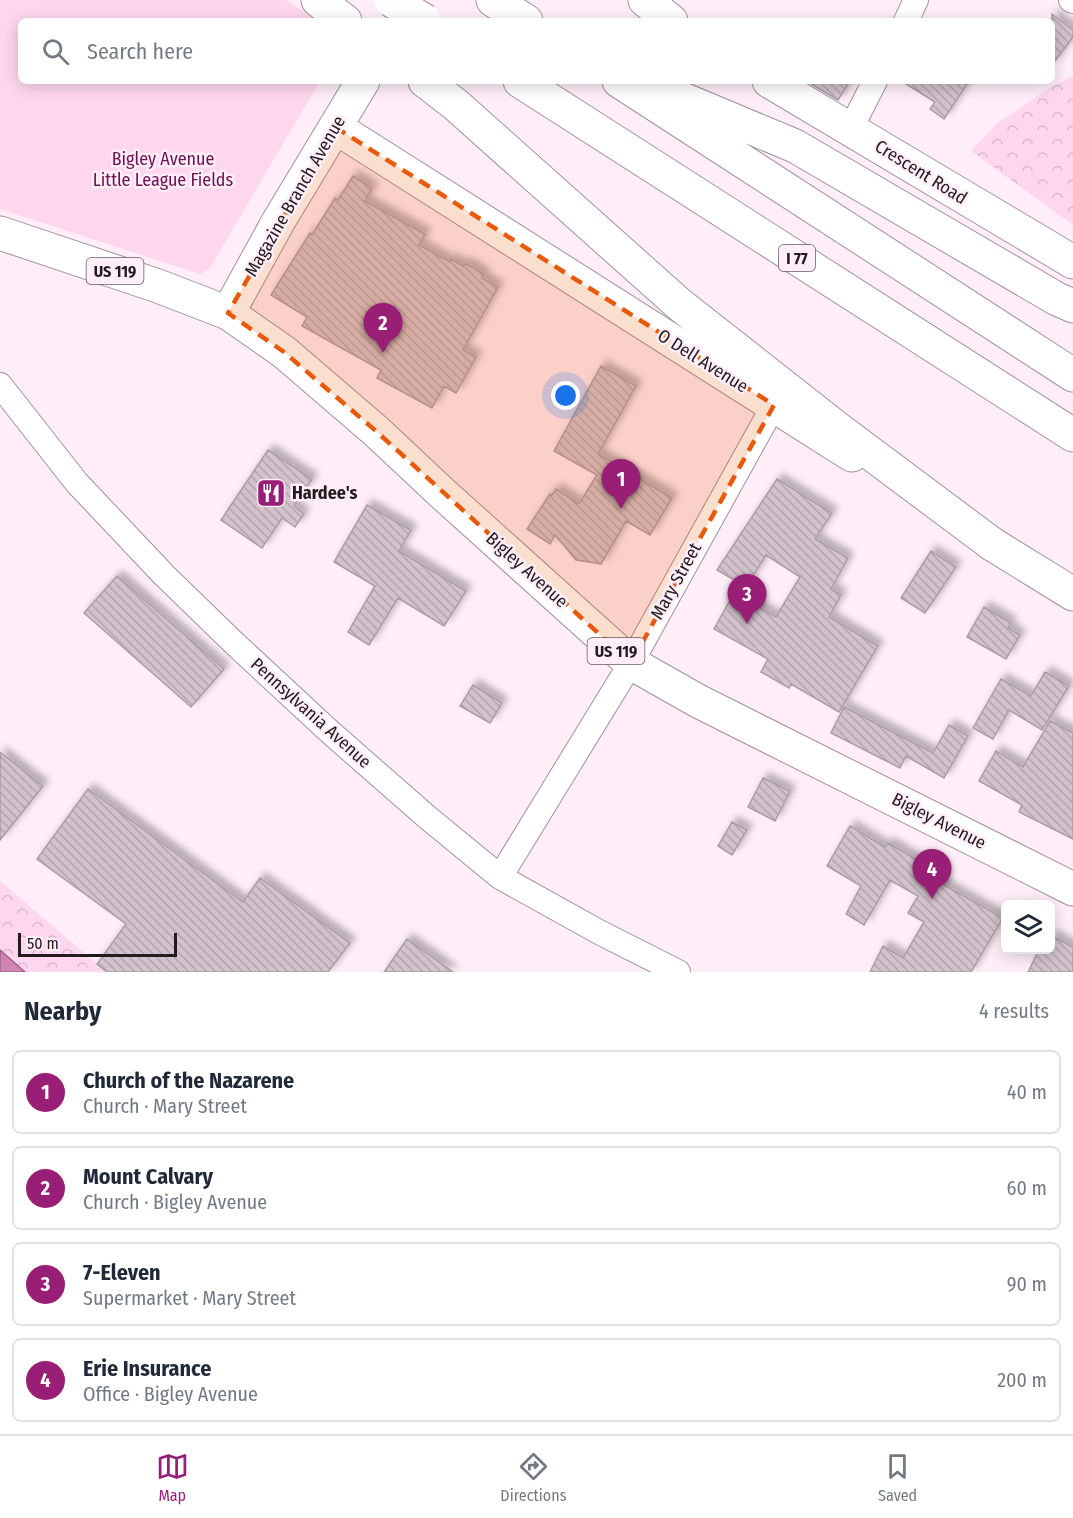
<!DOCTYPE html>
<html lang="en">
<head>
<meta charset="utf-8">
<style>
  body { margin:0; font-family:"Fira Sans Condensed",sans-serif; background:#f2f2f3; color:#1f2937 }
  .controls { position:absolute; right:18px; bottom:18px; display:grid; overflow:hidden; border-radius:9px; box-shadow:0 3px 15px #0003 }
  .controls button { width:54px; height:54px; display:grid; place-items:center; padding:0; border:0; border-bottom:2px solid #e0e1e3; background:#fff; color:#1f2937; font:30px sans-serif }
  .scale { position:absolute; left:18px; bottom:15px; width:159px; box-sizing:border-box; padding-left:6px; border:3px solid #221c1f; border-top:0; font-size:16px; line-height:21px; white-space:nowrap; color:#221c1f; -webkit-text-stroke:4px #ffeef8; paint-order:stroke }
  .you { position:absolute; left:566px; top:396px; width:21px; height:21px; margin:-15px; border:4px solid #fff; border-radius:50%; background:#1a73e8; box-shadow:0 0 0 9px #1a73e833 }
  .badge { display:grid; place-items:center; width:39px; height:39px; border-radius:50%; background:#991e76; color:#fff; font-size:20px; font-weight:700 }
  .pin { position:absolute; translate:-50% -50px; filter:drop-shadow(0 2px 3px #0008) }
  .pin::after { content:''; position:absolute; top:32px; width:21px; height:18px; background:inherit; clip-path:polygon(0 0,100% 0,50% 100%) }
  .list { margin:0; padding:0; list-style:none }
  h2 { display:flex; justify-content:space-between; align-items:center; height:78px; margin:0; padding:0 24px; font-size:26px }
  h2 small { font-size:20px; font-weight:400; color:#747a83 }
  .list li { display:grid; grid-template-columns:39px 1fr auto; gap:18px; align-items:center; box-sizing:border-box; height:84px; margin:0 12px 12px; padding:0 12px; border:2px solid #e0e1e3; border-radius:9px }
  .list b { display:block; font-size:22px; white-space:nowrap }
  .list p { margin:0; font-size:20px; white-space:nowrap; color:#747a83 }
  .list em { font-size:20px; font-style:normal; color:#747a83 }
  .icon { flex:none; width:33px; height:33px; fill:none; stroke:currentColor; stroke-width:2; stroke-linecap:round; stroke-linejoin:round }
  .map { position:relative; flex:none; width:1073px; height:972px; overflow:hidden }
  .search { position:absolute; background:#fff; box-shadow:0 3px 15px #0003; left:18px; right:18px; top:18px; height:66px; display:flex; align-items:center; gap:15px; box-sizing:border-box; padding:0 21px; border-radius:9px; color:#747a83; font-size:22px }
  .sheet { height:462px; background:#fff }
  nav { display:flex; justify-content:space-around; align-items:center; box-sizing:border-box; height:84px; border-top:2px solid #e0e1e3; background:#fff; font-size:16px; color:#747a83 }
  nav a { display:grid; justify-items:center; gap:3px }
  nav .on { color:#991e76 }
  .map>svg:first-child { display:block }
  .forest { fill:url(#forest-crowns) }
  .park { fill:#fed7ee }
  .water { fill:#d285b5; stroke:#9d6688; stroke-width:1.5 }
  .building { fill:url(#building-back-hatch); stroke:#ac9ca5; stroke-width:1.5; filter:url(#shadow) }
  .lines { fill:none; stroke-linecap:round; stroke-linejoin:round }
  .street-casing { stroke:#a0919a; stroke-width:26 }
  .secondary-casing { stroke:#a0919a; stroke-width:35 }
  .primary-casing { stroke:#a0919a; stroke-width:35 }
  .highway-casing { stroke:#a0919a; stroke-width:35 }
  .street { stroke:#fff; stroke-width:24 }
  .secondary { stroke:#fff; stroke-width:33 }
  .primary { stroke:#fff; stroke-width:33 }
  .highway { stroke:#fff; stroke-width:33 }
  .highway-bridge-casing { stroke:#a0919a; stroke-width:35; stroke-linecap:butt }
  .highway-bridge { stroke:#fff; stroke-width:33 }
  .marked { fill:#e8590c; fill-opacity:0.2; stroke:#e8590c; stroke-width:4.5; stroke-dasharray:12 8; stroke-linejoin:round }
  .labels { text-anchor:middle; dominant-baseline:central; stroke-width:5; stroke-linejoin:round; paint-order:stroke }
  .shield { fill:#ffeef8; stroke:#645b60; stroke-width:1.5 }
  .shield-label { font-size:16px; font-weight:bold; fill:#221c1f }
  .park-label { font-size:18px; fill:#6c1052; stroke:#ffeef8 }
  .street-label { font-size:18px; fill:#221c1f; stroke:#ffeef8 }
  .poi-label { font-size:18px; font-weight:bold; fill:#221c1f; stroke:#ffeef8; text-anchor:start }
</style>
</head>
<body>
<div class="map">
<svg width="1073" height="972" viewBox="0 0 1073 972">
  <defs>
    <pattern id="forest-crowns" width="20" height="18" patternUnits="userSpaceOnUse" patternTransform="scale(1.5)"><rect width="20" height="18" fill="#fed7ee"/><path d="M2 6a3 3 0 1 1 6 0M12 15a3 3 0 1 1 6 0" fill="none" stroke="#d9b8cc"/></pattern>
    <pattern id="building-back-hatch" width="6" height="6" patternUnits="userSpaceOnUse" patternTransform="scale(1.5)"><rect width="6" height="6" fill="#d2c2cb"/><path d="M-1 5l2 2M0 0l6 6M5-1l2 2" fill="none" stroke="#b4a6ae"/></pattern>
    <filter id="shadow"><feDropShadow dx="5.5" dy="-5.5" stdDeviation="3" flood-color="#0004"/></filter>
  </defs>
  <rect width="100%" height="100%" fill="#ffeef8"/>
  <path class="forest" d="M1073,76v149l-102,-74 27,-28 51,-35z
    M0,881l97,83 10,8h-82l-25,-22z"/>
  <path class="park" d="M0,0h286l32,21h-297v60h299l-110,187 -10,6 -200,-65z"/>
  <path class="water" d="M0,950l25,22h-25z"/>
  <path class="building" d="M1052,14l21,16v7l-21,28z
    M806,81h44l-12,19z
    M901,81h68l-25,38 -14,-10 5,-7z
    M353,176l19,12 -7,13 60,33 -6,11 31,17 1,-3 12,7 2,-3 19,11 -2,4 16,9 -35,63 13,7 -20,36 -12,-7 -12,22 -55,-30 4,-8 -79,-44 5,-9 -36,-22 39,-62 2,2 23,-37 3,2z
    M601,366l35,20 -38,68 74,44 -22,37 -24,-14 -25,43 -25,-4 -21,-25 -5,9 -23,-15 23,-35 2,1 4,-6 23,15 18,-29 -43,-24z
    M268,450l44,29 -18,27 10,8 -9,13 -13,-9 -20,30 -41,-28z
    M777,479l55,34 -17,26 33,19 -17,31 10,6 -12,22 49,29 -39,66 -48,-28 -2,4 -28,-16 7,-13 -54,-30 20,-36 42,24 24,-40 -34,-22 -20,32 -29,-17z
    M367,505l44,25 -12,21 67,40 -22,35 -46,-28 -29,47 -21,-13 27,-46 -41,-24z
    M931,551l25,16 -31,46 -24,-15z
    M117,576l107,93 -33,38 -107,-94z
    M984,607l27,16 -3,5 12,7 -14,24 -39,-22z
    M1045,672l24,14 -27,44 -33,-20 -16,29 -20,-11 28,-49 30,17z
    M473,685l29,18 -12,20 -30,-17z
    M844,707l89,46 16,-28 19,11 -24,42 -38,-22 -6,12 -69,-35z
    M1050,721l23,12v106l-54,-27 3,-7 -43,-24 17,-30 27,16z
    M0,752l43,34 -43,54z
    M763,778l27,13 -15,30 -27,-14z
    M88,789l155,113 17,-24 90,65 -22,29h-221l-10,-8 29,-40 -89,-65z
    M732,822l15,8 -15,25 -14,-9z
    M850,826l35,21 3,-4 28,16 -4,8 91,51 -32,54h-101l13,-26 20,12 21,-36 -16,-9 10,-17 -28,-16 -26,45 -18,-11 15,-28 -34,-20z
    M1050,935l23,12v25h-45l11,-22h11z
    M407,939l46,33h-69z"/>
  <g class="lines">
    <g class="street-casing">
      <path id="street" d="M1071,0l2,1
        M906,21l10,-21
        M851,128l24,-47
        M0,385l77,98 87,92 70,68 96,89 97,85 73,60 99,55 79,40
        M500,877l131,-214 143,-258"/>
    </g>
    <g class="secondary-casing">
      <path id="secondary" d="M645,0l26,21
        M769,81l304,181
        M335,127l517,328
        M228,313l50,-91 85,-141"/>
    </g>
    <g class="primary-casing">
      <path id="primary" d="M0,233l158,53 70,27 56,39 93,80 65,61 189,170 67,38 375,188
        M992,544l81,50"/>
    </g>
    <g class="highway-casing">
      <path id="highway" d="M318,0l27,21
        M493,0l33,21
        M425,81l31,24 223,199 159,125 154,115
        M520,81l553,354
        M619,81l454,294
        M661,90l134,56 262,153 16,7"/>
    </g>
    <use href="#street" class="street"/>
    <use href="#secondary" class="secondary"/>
    <use href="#primary" class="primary"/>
    <use href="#highway" class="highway"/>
    <g class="highway-bridge-casing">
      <path id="highway-bridge" d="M391,0l34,21"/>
    </g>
    <use href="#highway-bridge" class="highway-bridge"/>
  </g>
  <path class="marked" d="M335,127l439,278 -143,258 -254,-231 -93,-80 -56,-39z"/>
  <defs>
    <g id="restaurant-square" transform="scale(1.5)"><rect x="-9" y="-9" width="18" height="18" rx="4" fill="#991e76" stroke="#ffeef8"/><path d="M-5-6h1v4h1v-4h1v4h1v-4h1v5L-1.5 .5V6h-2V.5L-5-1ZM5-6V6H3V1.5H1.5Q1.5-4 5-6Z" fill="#fff"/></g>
  </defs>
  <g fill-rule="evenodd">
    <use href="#restaurant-square" x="271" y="493"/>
  </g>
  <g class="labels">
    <g class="shield">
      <rect x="779" y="245" width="36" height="26" rx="4.5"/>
      <rect x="86.5" y="258" width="57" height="26" rx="4.5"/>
      <rect x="587.5" y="638" width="57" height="26" rx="4.5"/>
    </g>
    <g class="shield-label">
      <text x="797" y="258">I 77</text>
      <text x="115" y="271">US 119</text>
      <text x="616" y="651">US 119</text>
    </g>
    <g class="park-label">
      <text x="163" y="159">Bigley Avenue<tspan x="163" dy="21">Little League Fields</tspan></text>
    </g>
    <g class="street-label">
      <text transform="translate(921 172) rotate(32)">Crescent Road</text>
      <text transform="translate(295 196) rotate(-60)">Magazine Branch Avenue</text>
      <text transform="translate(703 361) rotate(32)">O Dell Avenue</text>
      <text transform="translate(527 570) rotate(42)">Bigley Avenue</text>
      <text transform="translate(676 581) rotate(-61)">Mary Street</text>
      <text transform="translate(311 713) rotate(42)">Pennsylvania Avenue</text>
      <text transform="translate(939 821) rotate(27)">Bigley Avenue</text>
    </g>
    <g class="poi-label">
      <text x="292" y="493">Hardee's</text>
    </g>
  </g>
</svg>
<div class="controls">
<button><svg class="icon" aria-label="layers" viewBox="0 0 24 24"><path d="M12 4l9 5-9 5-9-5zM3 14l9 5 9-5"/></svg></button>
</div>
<div class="scale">50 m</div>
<div class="you"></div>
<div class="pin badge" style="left:621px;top:509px">1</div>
<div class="pin badge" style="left:383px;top:353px">2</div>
<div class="pin badge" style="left:747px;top:624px">3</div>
<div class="pin badge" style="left:932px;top:899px">4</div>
<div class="search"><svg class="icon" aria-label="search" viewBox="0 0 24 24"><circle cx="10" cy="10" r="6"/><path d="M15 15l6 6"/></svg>Search here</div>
</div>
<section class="sheet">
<h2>Nearby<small>4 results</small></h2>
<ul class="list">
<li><span class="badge">1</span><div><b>Church of the Nazarene</b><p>Church · Mary Street</p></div><em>40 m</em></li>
<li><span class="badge">2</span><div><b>Mount Calvary</b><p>Church · Bigley Avenue</p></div><em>60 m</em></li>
<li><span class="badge">3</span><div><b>7-Eleven</b><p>Supermarket · Mary Street</p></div><em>90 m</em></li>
<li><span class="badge">4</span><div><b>Erie Insurance</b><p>Office · Bigley Avenue</p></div><em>200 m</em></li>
</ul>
</section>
<nav>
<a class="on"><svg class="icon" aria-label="map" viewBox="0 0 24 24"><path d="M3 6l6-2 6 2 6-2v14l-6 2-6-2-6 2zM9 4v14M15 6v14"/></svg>Map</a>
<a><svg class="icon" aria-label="directions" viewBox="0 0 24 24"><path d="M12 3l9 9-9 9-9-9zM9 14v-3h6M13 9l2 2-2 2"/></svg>Directions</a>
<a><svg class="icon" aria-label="saved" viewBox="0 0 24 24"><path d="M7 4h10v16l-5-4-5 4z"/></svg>Saved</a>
</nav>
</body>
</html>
